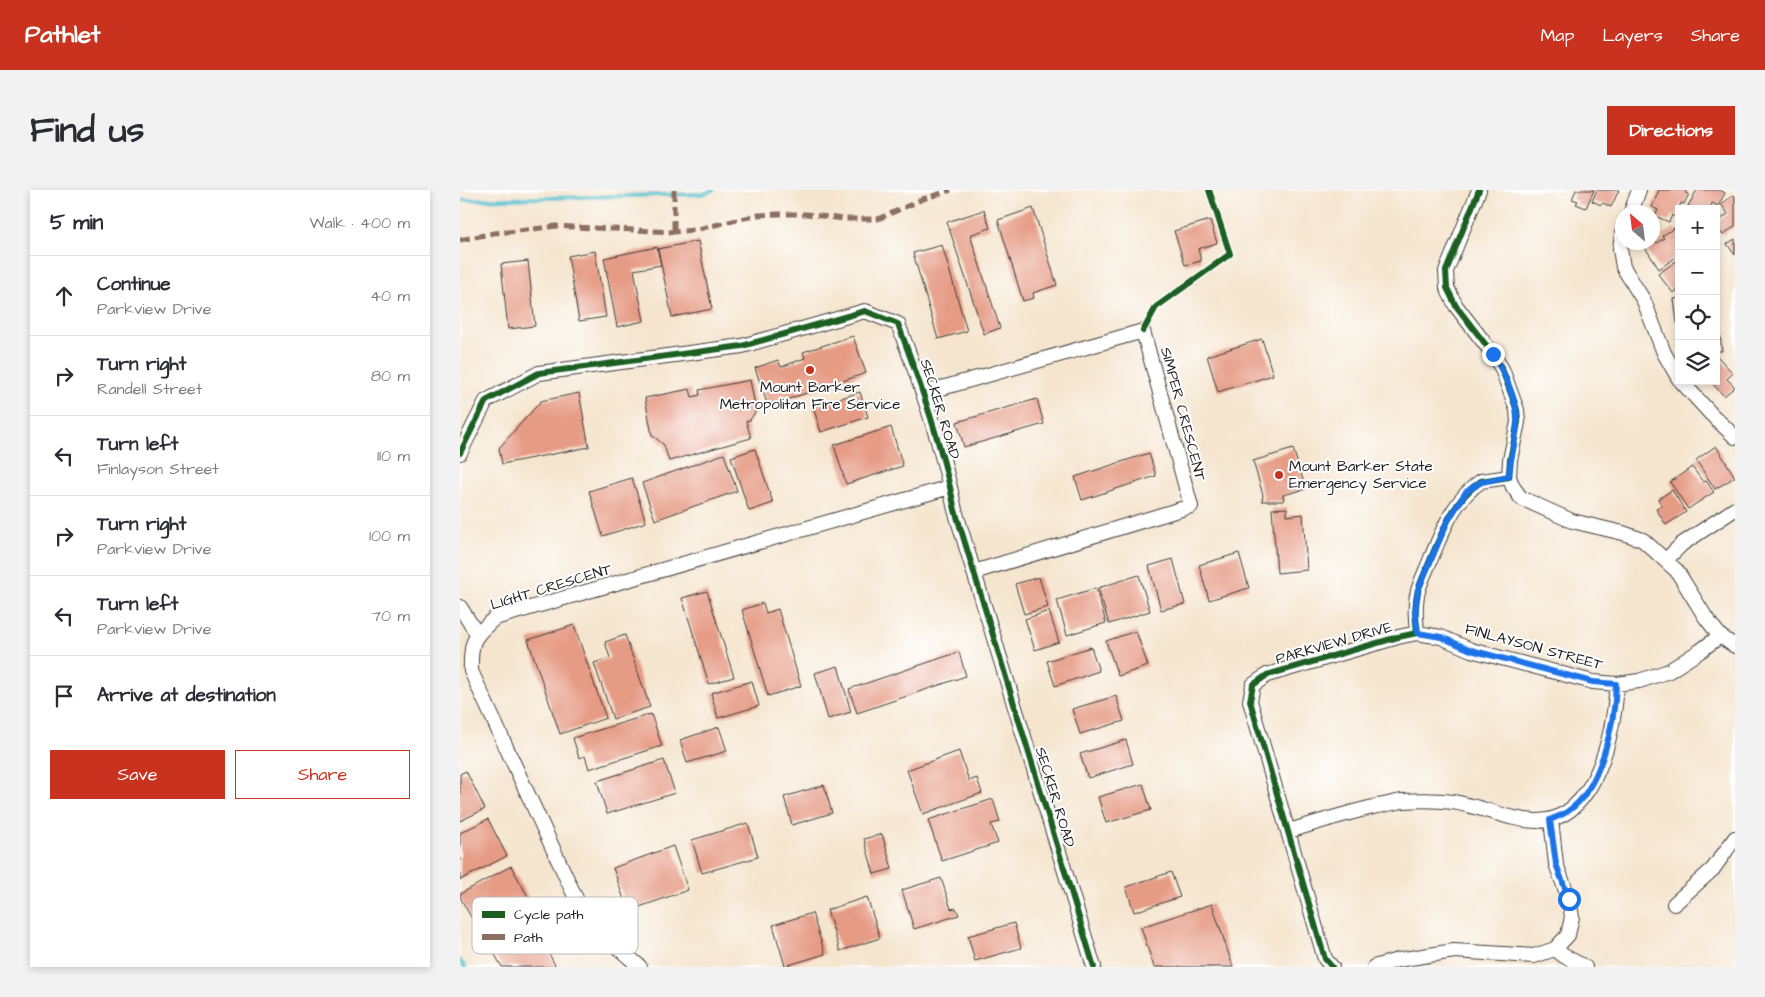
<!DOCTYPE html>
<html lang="en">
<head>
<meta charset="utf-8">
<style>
  body { margin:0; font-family:"Architects Daughter",sans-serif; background:#f2f2f3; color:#2b2b33 }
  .controls { position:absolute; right:15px; top:15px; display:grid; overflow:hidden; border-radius:0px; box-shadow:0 2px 8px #0003 }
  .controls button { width:45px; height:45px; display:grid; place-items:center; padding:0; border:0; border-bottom:1px solid #e1e1e2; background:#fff; color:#2b2b33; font:25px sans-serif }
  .compass { position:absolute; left:1155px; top:15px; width:45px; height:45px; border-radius:50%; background:#fff; box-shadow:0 2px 8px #0003; rotate:332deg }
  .stop { position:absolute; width:15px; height:15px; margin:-11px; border:4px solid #1a73e8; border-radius:50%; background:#fff }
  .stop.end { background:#1a73e8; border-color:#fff; box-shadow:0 1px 5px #0008 }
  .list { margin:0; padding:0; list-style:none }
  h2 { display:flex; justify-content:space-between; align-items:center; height:65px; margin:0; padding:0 20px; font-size:21px }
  h2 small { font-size:16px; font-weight:400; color:#7c7c81 }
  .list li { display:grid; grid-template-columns:32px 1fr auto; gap:15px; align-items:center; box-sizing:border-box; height:80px; padding:0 20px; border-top:1px solid #e1e1e2 }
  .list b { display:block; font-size:19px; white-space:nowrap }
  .list p { margin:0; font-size:16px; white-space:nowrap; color:#7c7c81 }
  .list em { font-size:16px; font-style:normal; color:#7c7c81 }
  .actions { display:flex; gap:10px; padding:15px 20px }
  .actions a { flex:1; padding:11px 0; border:1px solid #c8321e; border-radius:0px; text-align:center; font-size:18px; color:#c8321e }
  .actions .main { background:#c8321e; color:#fff }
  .icon { flex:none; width:28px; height:28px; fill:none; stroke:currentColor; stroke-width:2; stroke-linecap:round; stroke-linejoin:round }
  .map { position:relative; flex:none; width:1275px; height:777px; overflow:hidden; border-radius:0px }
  header { display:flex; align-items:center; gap:30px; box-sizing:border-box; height:70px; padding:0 25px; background:#c8321e; color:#fff }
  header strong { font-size:24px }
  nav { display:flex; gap:28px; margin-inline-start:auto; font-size:18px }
  .intro { display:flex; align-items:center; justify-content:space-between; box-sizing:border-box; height:120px; padding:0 30px }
  h1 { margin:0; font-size:35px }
  .button { padding:12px 22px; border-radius:0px; background:#c8321e; color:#fff; font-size:18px; font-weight:700 }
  main { display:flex; gap:30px; padding:0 30px }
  aside { flex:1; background:#fff; border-radius:0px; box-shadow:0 2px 8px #0003 }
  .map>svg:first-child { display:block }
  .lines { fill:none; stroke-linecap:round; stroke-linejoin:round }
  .stream { stroke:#54c0ce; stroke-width:4 }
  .building { fill:#e69b85 }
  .street-casing { stroke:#3d3a37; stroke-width:16 }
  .street { stroke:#fff; stroke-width:14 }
  .quiet { stroke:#8d6e63; stroke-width:5; stroke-dasharray:10 5; stroke-linecap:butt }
  .cycleway-casing { stroke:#fff; stroke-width:9 }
  .cycleway { stroke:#1b5e20; stroke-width:6 }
  .route { stroke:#1a73e8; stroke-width:6 }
  .poi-dot { fill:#c8321e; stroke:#fff; stroke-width:2 }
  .labels { text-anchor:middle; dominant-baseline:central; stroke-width:4; stroke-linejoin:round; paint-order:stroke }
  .poi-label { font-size:15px; fill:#1c1c1c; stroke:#fff }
  .street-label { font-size:15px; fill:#1c1c1c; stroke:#fff }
  .key { fill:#fff; stroke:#bbb; stroke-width:1 }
  .key-label { font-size:14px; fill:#1c1c1c }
</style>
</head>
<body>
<header>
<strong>Pathlet</strong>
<nav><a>Map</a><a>Layers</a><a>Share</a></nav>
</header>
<div class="intro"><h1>Find us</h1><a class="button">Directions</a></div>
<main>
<aside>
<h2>5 min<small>Walk · 400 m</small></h2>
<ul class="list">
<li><svg class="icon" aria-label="ahead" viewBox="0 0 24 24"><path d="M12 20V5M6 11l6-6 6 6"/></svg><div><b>Continue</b><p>Parkview Drive</p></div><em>40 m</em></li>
<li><svg class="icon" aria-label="right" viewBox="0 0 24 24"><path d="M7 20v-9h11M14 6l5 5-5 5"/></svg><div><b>Turn right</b><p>Randell Street</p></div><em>80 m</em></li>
<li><svg class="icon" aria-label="left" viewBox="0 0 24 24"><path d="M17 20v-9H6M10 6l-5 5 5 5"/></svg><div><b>Turn left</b><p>Finlayson Street</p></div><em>110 m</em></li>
<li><svg class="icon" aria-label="right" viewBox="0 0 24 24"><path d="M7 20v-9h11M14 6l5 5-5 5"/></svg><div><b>Turn right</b><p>Parkview Drive</p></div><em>100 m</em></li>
<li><svg class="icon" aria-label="left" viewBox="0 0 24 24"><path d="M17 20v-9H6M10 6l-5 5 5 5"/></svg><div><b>Turn left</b><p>Parkview Drive</p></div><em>70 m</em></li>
<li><svg class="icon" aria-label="arrive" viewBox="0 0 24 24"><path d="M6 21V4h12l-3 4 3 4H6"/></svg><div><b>Arrive at destination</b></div></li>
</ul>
<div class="actions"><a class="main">Save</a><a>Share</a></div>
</aside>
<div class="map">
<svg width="1275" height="777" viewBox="0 0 1275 777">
  <rect width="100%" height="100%" fill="#fff"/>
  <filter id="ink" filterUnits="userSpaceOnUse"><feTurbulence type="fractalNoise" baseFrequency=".02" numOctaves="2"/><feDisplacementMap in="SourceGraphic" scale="10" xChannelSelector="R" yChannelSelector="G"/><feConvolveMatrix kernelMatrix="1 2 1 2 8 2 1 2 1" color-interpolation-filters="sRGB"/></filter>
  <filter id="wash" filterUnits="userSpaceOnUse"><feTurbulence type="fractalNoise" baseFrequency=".0096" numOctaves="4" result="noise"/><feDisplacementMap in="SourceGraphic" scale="20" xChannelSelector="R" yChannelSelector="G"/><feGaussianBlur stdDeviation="1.12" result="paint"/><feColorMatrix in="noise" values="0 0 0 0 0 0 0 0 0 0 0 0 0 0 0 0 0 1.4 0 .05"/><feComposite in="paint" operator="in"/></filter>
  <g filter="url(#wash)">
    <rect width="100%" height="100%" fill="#f5e5cf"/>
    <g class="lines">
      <path class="stream" d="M0,10l243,-6 10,-4
        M0,771l5,6"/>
    </g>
    <g id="blocks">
      <path class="building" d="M1116,0h18l-8,18 -10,-4 2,-3 -6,-2z
        M1137,0h22l-8,17 -8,-4 -2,2 -9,-4z
        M1199,0h28l-2,3 4,1 -5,10 -3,-1 -6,14 -3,-2 -3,7 -14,-6 3,-6 -6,-3z
        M1237,0h23l5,3 -7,13 -6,-3 -3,6h-16l-5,-3z
        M1274,5l1,2v29l-12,9 -7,-9v-3l12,-9 -7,-10z
        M573,18l24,77 -24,8 1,5 -11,3 -25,-81z
        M524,20l6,18 -20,7 30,93 -16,6 -37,-112z
        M750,30l7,23 -19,6 3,12 -16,4 -11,-34z
        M1214,38l5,7v20l-20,14 -15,-23 5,-4h3l2,-3 3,4 7,-5 -2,-2z
        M1275,49v16l-8,-11z
        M238,51l14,68 -40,8 -14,-68z
        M482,55l25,86 -29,8 -25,-86z
        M197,57l4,18 -27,5 10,51 -27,6 -13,-69z
        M135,61l11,66 -27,4 -11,-65z
        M1219,69v30l-6,4 -15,-19z
        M68,71l7,65 -27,3 -7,-65z
        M1219,108v25h-2l-3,-24z
        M1256,145h4l2,16h-6z
        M393,146l13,37 -98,33 -13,-38 23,-8 3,7 24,-9 -2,-6z
        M802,149l11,36 -55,17 -11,-36z
        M1256,165l17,18 -6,6 8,8 -11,9 -14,-15h6z
        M290,190l6,31 -6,9 -4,1 5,17 -82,23 -5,-16 -12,-10 -7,-37 45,-9 2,8 8,-2 -1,-5z
        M400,202l8,25 -47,15 -8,-25z
        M119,203l10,54 -87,17 -3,-16 42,-47z
        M577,209l7,25 -80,23 -7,-25z
        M431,237l12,39 -57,18 -12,-39z
        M1256,256l19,31 -20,12 -19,-29z
        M295,259l18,54 -24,8 -18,-54z
        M833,259l13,40 -23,6 1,6h-22l1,-6 -10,-34z
        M689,263l7,23 -74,24 -7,-23z
        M264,264l13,37 -82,29 -13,-37z
        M1232,277l11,15 3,-1 8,11 -26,17 -18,-27z
        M172,288l14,44 -43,14 -14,-45z
        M1212,300l14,22 -20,13 -10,-16 6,-3 -4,-7z
        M827,318v8l16,-2 4,56 -30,3 -5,-64z
        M779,363l10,35 -40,12 -10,-35z
        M713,369l12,45 -24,6 -12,-44z
        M679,385l11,36 -41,13 -11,-36z
        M579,387l9,30 -24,7 -9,-30z
        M636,398l10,35 -39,12 -10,-35z
        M247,401l27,86 -25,7 -27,-86z
        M303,413l3,10 12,-4 23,77 -33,10 -26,-86z
        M589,421l10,31 -24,8 -10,-31z
        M114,435l32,93 -46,16 -32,-94z
        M676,441l12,35 -30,10 -12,-35z
        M165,445l25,72 -37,12 -19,-56 16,-5 -5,-16z
        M631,457l8,24 -44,15 -8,-25z
        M499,462l7,24 -109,37 -8,-24z
        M378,476l13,46 -23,7 -13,-46z
        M292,491l7,25 -41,12 -7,-25z
        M656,506l8,25 -44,13 -8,-25z
        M191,524l11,32 -73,23 -4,-13 -6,2 -6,-20z
        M259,537l8,24 -40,12 -7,-23z
        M666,550l7,24 -45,14 -8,-24z
        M499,561l10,30 8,-3 5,15 -59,21 -16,-44z
        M204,570l11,33 -68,21 -10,-33z
        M6,581l19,38 -25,12v-47z
        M683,594l8,26 -45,13 -8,-26z
        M364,595l8,28 -40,12 -8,-28z
        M533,609l7,23 -9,2 7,19 -56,18 -14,-41z
        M28,629l19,37 -47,24v-47z
        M288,633l10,34 -56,16 -10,-33z
        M422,644l10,35 -18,5 -10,-35z
        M213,656l15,44 -60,21 -15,-43z
        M51,676l20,36 -53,28 -18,-33v-3z
        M711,682l9,25 -46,15 -8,-25z
        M481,688l10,31 5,-1 3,7 -45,14 -12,-39z
        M407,707l13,41 -40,13 -13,-41z
        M752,714l21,63h-79l-13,-40z
        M352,723l13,41 -40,12 -12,-41z
        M89,727l12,1 4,8 -3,11 -17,9 11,21h-54l-11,-19z
        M554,733l7,25 -46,13 -7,-25z"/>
    </g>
  </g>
  <g filter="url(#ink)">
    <use href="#blocks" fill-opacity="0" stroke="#3d3a37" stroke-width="1"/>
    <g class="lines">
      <g class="street-casing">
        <path id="street" d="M1171,22l8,-22
          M1162,43l-2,16 3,18 21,34 20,52 15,26
          M1221,191l30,33 24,23
          M464,203l219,-62 48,175 -217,66
          M0,263l26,-52 53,-28 203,-27 123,-35 33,13c23,61 44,122 57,186l139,457
          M1049,287l4,10 8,11 51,23 51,12 20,7 34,31 29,47 14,18 15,10
          M1206,370l16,-16 53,-35
          M0,417l17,27
          M957,443l24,4 30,13 122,32 24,2 22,-3 30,-10 31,-20 20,-15
          M829,641c29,-9 58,-18 88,-25 9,-1 18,-4 26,-5 16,-1 35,-1 50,1 27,4 58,19 85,19 59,-1 76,-91 79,-137
          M1214,714l39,-35 22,-31
          M1095,759l9,7 21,11
          M180,777l-55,-49 -114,-247c-1,-30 2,-34 24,-53l455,-131
          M872,777l-7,-8 -75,-258 3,-16 14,-10 131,-38 19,-4c-1,-14 -3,-28 1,-42 3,-11 9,-22 13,-33 13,-30 22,-57 50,-77l28,-4 1,-17 8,-38 -1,-12 -15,-41 -9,-15 -37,-48 -9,-18 -1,-17 33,-81
          M914,777l24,-7 56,-9 80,5 21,-7 13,-14 4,-18 -3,-18 -13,-35 -5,-44"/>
      </g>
      <use href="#street" class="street"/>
      <path class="quiet" d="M214,0v42
        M0,50l34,-7 25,-2 37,-5 118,6 20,-2 64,-15 21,-1h28l36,5h35l45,-20 28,-9"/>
      <g class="cycleway-casing">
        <path id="cycleway" d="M683,141l13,-24 74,-53 -21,-64
          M0,263l26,-52 53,-28 203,-27 123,-35 33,13c23,61 44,122 57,186l139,457
          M872,777l-7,-8 -75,-258 3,-16 14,-10 131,-38 19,-4c-1,-14 -3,-28 1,-42 3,-11 9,-22 13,-33 13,-30 22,-57 50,-77l28,-4 1,-17 8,-38 -1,-12 -15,-41 -9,-15 -37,-48 -9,-18 -1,-17 33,-81"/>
      </g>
      <use href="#cycleway" class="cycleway"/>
    </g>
  </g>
  <g class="lines" filter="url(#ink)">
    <path class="route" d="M1033,164c10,17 26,49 24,69 -1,18 -7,35 -8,53l-28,6 -15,10 -19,30 -29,68 -3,22 3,21 23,4 30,13 122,32 23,2c-1,37 -15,106 -48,127 -5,4 -12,6 -18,9l6,44 13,35"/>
  </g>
  <g class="poi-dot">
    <circle cx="350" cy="180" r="5"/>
    <circle cx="819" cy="285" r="5"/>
  </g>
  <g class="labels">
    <g class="poi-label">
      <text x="350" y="197">Mount Barker<tspan x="350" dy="17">Metropolitan Fire Service</tspan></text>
      <text x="829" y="276" text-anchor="start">Mount Barker State<tspan x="829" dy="17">Emergency Service</tspan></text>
    </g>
    <g class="street-label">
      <text transform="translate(480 219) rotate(73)">SECKER ROAD</text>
      <text transform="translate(723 224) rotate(75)">SIMPER CRESCENT</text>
      <text transform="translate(91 397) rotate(-17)">LIGHT CRESCENT</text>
      <text transform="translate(874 453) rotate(-16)">PARKVIEW DRIVE</text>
      <text transform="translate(1074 457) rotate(15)">FINLAYSON STREET</text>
      <text transform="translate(595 607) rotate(73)">SECKER ROAD</text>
    </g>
  </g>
  <rect x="12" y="707" width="166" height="57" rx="8" class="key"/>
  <rect x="22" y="721" width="23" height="7" fill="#1b5e20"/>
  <rect x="22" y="744" width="23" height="6" fill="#8d6e63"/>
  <g class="key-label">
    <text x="54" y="729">Cycle path</text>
    <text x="54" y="752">Path</text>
  </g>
</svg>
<div class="controls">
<button>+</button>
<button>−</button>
<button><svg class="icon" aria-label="locate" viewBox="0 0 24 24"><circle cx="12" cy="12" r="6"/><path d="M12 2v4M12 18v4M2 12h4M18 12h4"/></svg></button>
<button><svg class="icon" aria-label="layers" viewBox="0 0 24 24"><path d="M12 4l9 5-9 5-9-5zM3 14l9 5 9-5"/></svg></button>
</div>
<svg class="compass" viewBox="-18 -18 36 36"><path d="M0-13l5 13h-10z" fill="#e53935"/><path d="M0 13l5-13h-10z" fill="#7c7c81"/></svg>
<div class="stop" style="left:1109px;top:709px"></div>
<div class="stop end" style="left:1033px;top:164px"></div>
</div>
</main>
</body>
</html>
